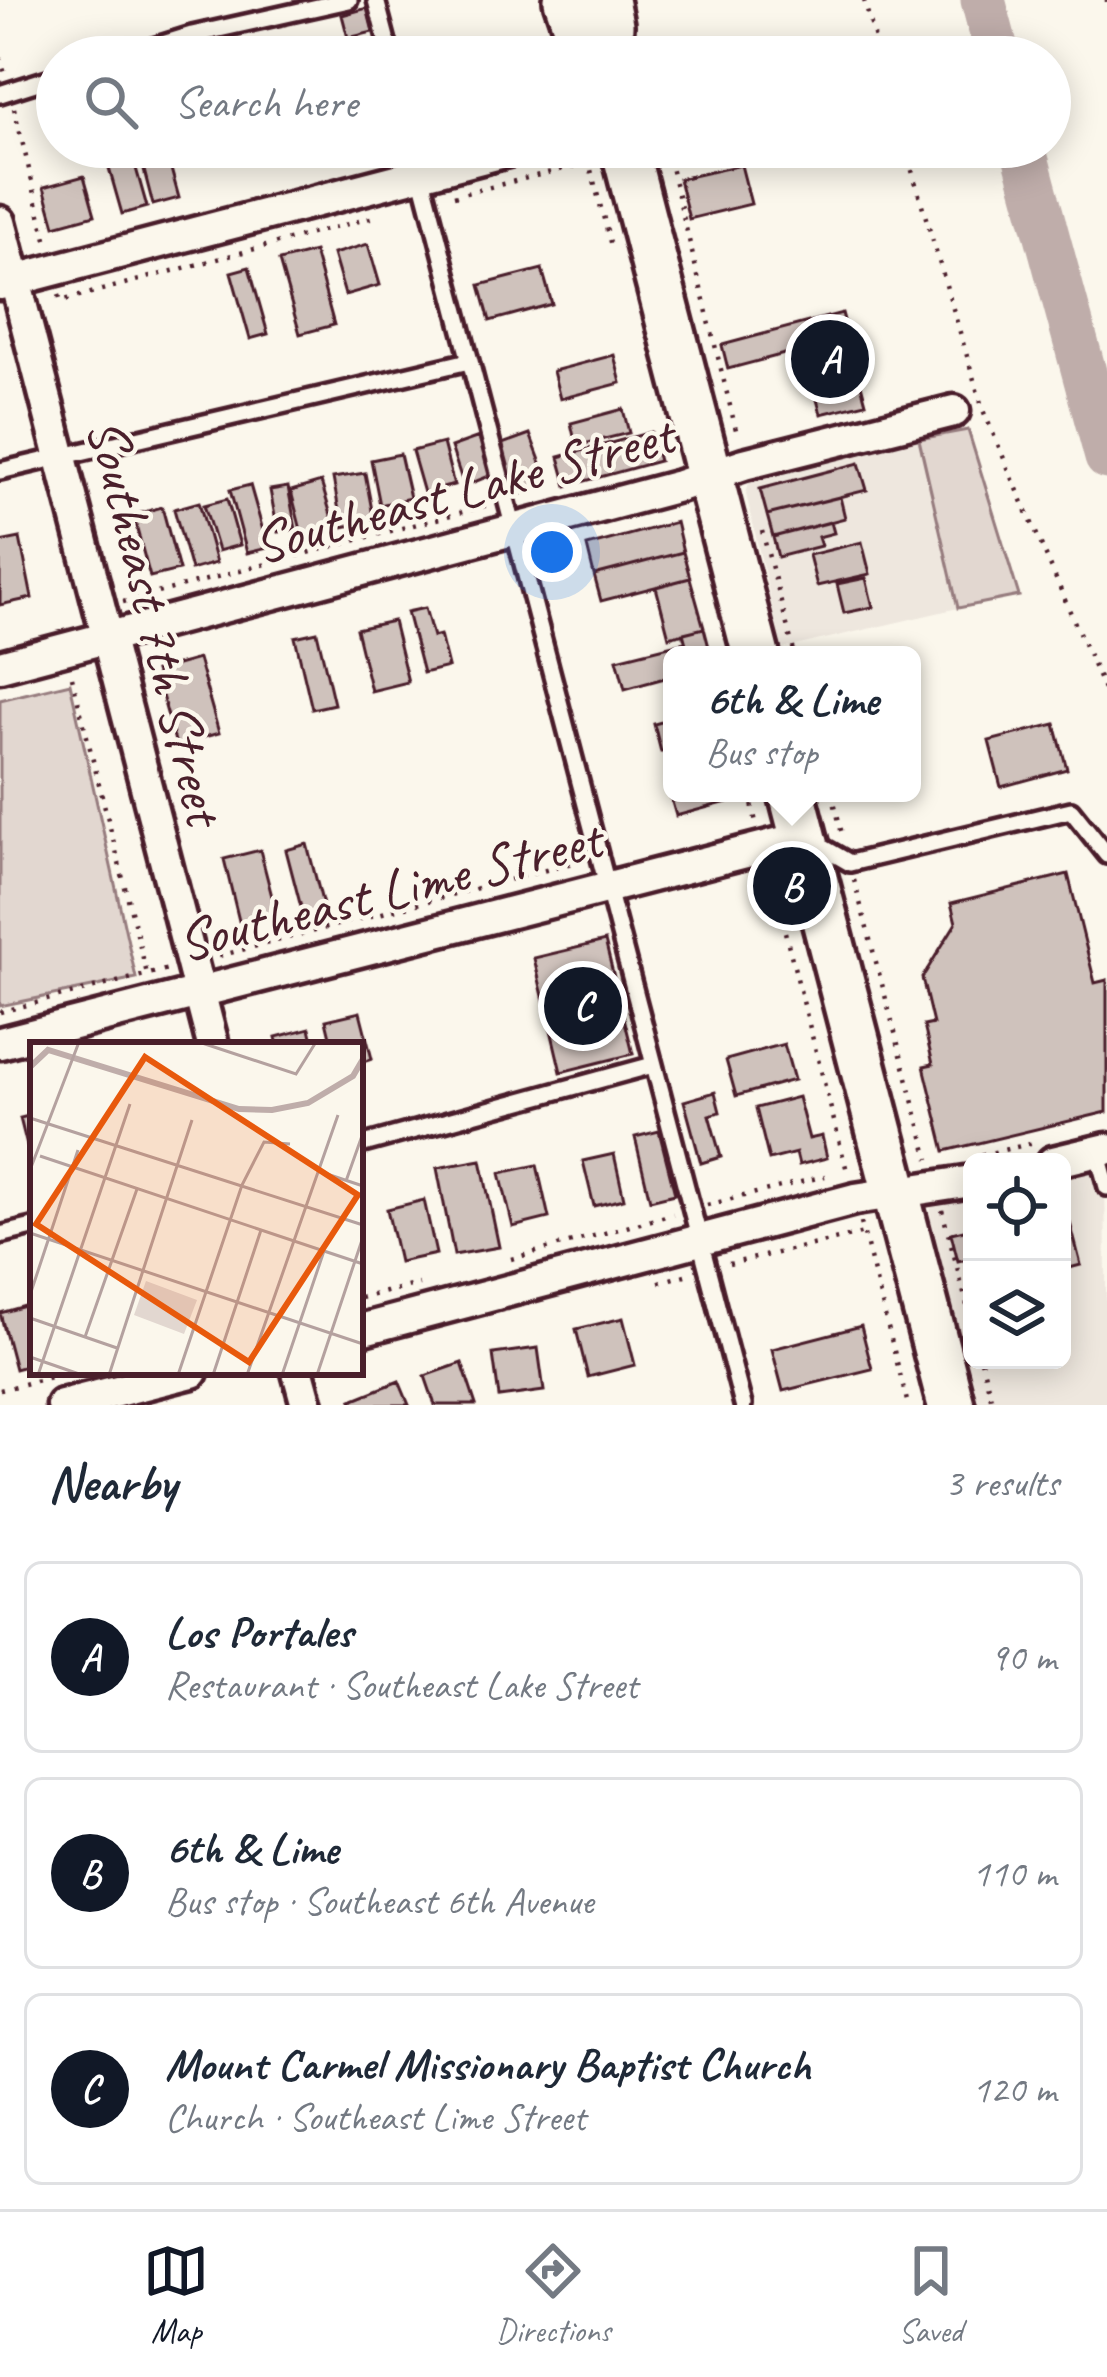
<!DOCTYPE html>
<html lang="en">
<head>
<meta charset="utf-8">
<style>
  body { margin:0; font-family:Caveat,sans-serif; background:#f6f6f7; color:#1f2937 }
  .controls { position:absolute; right:36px; bottom:36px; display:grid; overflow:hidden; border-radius:18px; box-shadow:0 6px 30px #0003 }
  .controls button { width:108px; height:108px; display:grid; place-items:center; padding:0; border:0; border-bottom:3px solid #e0e1e3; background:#fff; color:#1f2937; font:60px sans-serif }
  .you { position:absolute; left:552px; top:552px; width:42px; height:42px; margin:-30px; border:9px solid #fff; border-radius:50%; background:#1a73e8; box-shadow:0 0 0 18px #1a73e833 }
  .badge { display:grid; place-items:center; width:78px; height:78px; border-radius:50%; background:#111827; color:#fff; font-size:39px; font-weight:700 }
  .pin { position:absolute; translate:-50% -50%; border:6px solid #fff; box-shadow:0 3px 12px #0006 }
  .popup { position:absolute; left:663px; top:646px; width:258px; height:156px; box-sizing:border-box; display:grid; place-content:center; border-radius:18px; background:#fff; filter:drop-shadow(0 3px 9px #0005); font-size:39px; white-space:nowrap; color:#747a83 }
  .popup b { font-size:45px; color:#1f2937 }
  .popup::after { content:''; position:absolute; left:50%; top:100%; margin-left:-24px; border:24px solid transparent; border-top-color:#fff }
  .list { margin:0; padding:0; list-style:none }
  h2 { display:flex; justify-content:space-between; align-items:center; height:156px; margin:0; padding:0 48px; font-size:51px }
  h2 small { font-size:39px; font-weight:400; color:#747a83 }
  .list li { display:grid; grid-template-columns:78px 1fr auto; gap:36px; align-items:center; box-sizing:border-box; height:192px; margin:0 24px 24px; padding:0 24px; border:3px solid #e0e1e3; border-radius:18px }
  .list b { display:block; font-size:45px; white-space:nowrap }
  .list p { margin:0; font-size:39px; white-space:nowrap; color:#747a83 }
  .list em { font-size:39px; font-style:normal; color:#747a83 }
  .icon { flex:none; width:66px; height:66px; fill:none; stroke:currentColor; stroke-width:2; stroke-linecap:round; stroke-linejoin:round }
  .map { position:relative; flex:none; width:1107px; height:1405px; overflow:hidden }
  .search { position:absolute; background:#fff; box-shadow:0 6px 30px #0003; left:36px; right:36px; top:36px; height:132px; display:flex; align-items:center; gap:30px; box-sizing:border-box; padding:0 42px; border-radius:66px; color:#747a83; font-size:45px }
  .sheet { height:804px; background:#fff }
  nav { display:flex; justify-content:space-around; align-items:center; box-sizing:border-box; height:168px; border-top:3px solid #e0e1e3; background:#fff; font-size:33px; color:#747a83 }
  nav a { display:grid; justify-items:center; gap:6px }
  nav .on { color:#111827 }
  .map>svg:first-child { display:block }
  .built { fill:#eee7de }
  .green { fill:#e2d7d0; stroke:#967b7e; stroke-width:3 }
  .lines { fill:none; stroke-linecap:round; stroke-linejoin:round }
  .river { stroke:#bfadaa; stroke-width:45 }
  .building { fill:#cfc2bc; stroke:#4a1f2b; stroke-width:3 }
  .lane-casing { stroke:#4a1f2b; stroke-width:24 }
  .street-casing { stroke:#4a1f2b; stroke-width:39 }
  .primary-casing { stroke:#4a1f2b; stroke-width:54 }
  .path { stroke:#4a1f2b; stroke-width:4.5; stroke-dasharray:3 9; stroke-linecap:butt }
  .lane { stroke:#fbf7ec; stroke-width:15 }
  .street { stroke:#fbf7ec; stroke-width:30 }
  .primary { stroke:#fbf7ec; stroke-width:45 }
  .labels { text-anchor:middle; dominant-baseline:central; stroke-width:9; stroke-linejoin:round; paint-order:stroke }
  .street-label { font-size:57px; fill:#4a1f2b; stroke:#fbf7ec }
  .inset-river { fill:none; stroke:#bfadaa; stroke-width:6 }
  .inset-road { fill:none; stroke:#b4a19f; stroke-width:3 }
  .view { fill:#e8590c; fill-opacity:0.15; stroke:#e8590c; stroke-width:6 }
  .inset-edge { fill:none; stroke:#4a1f2b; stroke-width:6 }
</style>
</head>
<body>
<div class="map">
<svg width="1107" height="1405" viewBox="0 0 1107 1405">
  <rect width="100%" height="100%" fill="#fbf7ec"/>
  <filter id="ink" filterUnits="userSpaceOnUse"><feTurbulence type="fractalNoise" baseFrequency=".00833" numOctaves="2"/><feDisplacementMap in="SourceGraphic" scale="24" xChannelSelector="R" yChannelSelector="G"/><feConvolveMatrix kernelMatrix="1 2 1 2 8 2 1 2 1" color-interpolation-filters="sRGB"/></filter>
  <g filter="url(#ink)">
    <path class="built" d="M919,439l39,169 -176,41 -36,-155 3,-12 7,-6z
      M1105,1161l2,244h-131l-46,-180 1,-21 41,-12v168h90v-188z"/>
    <path class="green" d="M968,430l51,166 -61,12 -39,-169z
      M70,683l66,295 -136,28v-306z"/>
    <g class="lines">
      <path class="river" d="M983,0l15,57
        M1023,147l84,310"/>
    </g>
    <path class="building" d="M367,8l6,24 -25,6 -6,-23z
      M735,40l3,13 -11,4h-61z
      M103,147h27l17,60 -25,7z
      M138,147h27l14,51 -26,7z
      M741,165l10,39 -62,15 -10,-40z
      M84,176l11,39 -40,11 -11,-39z
      M368,244l12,41 -35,10 -12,-41z
      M314,252l20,73 -34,9 -21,-73z
      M249,267l19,67 -18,5 -19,-67z
      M542,269l10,35 -62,17 -10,-36z
      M842,313l24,90 -45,11 -18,-65 -75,20 -6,-24z
      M614,355l7,28 -61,16 -7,-28z
      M623,409l6,24 -53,13 -5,-23z
      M651,432l8,29 -92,25 -8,-29z
      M530,434l19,50 -37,13 -18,-50z
      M479,437l13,38 -28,11 -13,-39z
      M443,443l11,42 -30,8 -12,-42z
      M400,454l10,44 -30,7 -9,-45z
      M859,463l8,27 -100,25 -7,-26z
      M365,473l9,48 -32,6 -9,-49z
      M321,482l14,46 -32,10 -12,-47z
      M250,485l18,63 -21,5 -17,-63z
      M288,487l8,42 -18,3 -8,-42z
      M840,497l5,21 -72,19 -6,-22z
      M227,499l13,46 -22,6 -14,-46z
      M199,502l17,61 -25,7 -17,-61z
      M162,507l17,63 -29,7 -17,-62z
      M676,522l7,30 -89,23 -7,-29z
      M831,522l3,11 -16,4 3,9 -43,11 -5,-20z
      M20,538l12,60 -32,7v-63z
      M862,542l8,32 -53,12 -8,-31z
      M683,552l7,26 -89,23 -7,-26z
      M690,578l14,50 -35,9 -13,-50z
      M866,578l7,29 -29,6 -7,-29z
      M425,608l8,29 7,-2 8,32 -25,6 -16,-61z
      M393,621l15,61 -37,9 -15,-62z
      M704,628l7,27h-22l-6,-22z
      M317,632l17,72 -22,5 -17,-72z
      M685,642l4,13h-17v21l-47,13 -8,-30z
      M198,659l21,74 -43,12 -21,-74z
      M672,719v30l-11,3 -7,-28z
      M1055,724l12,45 -66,18 -12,-46z
      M672,779v14h56l3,8 -55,15 -10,-35z
      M307,844l17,65 -21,6 -17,-65z
      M260,850l17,66 -37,9 -16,-66z
      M1068,874l27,109 12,-3v132l-162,39 -21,-85 9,-2 -9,-38 9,-2 -11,-46 34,-55 -5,-20z
      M605,941l28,113 -72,18 -27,-114z
      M360,1012l12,47 -12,4v-18h-28l-6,-25z
      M310,1028l4,17h-36l-2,-8z
      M784,1044l10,36 -58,16 -10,-36z
      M715,1092l5,20 -11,3 12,42 -20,6 -17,-62z
      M798,1097l11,42 13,-3 5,22 -28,7 -3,-12 -27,7 -13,-52z
      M33,1115v55l-13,-52z
      M659,1131l16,63 -25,6 -15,-63z
      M614,1154l10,45 -30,7 -11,-45z
      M481,1160l18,87 -45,8 -17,-87z
      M537,1165l12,53 -36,9 -13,-54z
      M424,1200l12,54 -37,8 -12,-53z
      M1065,1203l16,62 -19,5v-66z
      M972,1228v30l-14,3 -7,-28z
      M32,1304l1,60 -18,5 -15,-56z
      M623,1318l12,47 -47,12 -12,-48z
      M861,1326l11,43 -89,22 -11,-42z
      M538,1348l6,43 -45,6 -6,-43z
      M462,1363l14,42h-41l-10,-29z
      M399,1381l10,24h-54l-3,-5z"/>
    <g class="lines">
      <g class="lane-casing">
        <path id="lane" d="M376,0l15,57
          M121,57l71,-22 157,-35
          M0,94l57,-18
          M414,147l329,1258
          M0,471l469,-110
          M817,844l33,19 221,-53 36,45
          M360,1145l293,-80
          M1097,1151l10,36
          M0,1235l33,-8"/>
      </g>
      <g class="street-casing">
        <path id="street" d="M0,222l213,823
          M0,284l523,-137
          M0,666l679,-180 65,-22 210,-53
          M0,1043l804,-206
          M1053,1162l54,-13
          M360,1330l495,-131 117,-18
          M298,1372l9,33
          M62,1405l130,-33"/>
      </g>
      <g class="primary-casing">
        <path id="primary" d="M567,0l13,38 12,19
          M605,0l5,25 -2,32
          M624,147l132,508
          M792,793l159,612"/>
      </g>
      <path class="path" d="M864,0l16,57
        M1107,0v2
        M0,57l5,17
        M14,108l33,135
        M585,147l26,99
        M666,147l72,291
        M905,147l78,263 124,287
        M454,196l134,-33
        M59,295l2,6 313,-84
        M762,531l33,124
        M123,602l366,-97
        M72,677l75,297
        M750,793l6,30
        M832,793l10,41
        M770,874l77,297
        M854,880l75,279
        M219,956l361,-95
        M0,1012l168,-43
        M981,1155l53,-12
        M707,1205l118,-29
        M942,1210l30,114
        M861,1223l47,182
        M511,1259l162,-45
        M729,1264l135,-31
        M659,1282l30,-8
        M360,1298l59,-14
        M981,1360l12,45
        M0,1390l70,-18"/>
      <use href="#lane" class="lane"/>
      <use href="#street" class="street"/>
      <use href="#primary" class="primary"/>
    </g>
  </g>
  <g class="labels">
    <g class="street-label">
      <text transform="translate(463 489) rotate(-15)">Southeast Lake Street</text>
      <text transform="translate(156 621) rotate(76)">Southeast 7th Street</text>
      <text transform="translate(389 890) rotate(-14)">Southeast Lime Street</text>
    </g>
  </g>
  <g transform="translate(30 1042)">
    <rect width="333" height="333" fill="#fbf7ec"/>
    <path d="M116,239l51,19 -13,34 -50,-19z" fill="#e2d7d0"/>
    <path class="inset-river" d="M0,25l18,-17 191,59 33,1 36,-7 45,-27 10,-17"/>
    <path class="inset-road" d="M169,0l97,32 20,-32M0,76l333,107M10,114l284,95 -42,124M0,128l49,-128M288,129l45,15M316,139l17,-48M0,191l333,111M294,209l39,13M0,253l48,-145M0,276l87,30M55,295l52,-148M0,315l52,18M8,333l92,-271M79,333l83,-255M148,333l64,-190 22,-43 26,2M183,333l48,-145M217,333l91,-260M287,333l46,-138"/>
    <path class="view" d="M115,15l213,138 -109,167 -213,-138z"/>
    <rect width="333" height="333" class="inset-edge"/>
  </g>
</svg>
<div class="controls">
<button><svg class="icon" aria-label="locate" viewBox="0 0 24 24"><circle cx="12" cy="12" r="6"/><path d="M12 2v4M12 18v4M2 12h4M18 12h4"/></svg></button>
<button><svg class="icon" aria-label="layers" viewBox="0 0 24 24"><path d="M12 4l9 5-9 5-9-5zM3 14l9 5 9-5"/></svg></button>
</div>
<div class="you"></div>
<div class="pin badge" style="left:830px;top:359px">A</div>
<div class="pin badge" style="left:792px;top:886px">B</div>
<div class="popup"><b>6th &amp; Lime</b>Bus stop</div>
<div class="pin badge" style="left:583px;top:1006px">C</div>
<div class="search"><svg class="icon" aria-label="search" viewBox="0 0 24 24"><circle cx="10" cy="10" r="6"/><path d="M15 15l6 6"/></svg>Search here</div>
</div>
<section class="sheet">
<h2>Nearby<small>3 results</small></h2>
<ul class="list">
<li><span class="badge">A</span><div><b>Los Portales</b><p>Restaurant · Southeast Lake Street</p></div><em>90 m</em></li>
<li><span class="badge">B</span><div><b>6th &amp; Lime</b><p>Bus stop · Southeast 6th Avenue</p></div><em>110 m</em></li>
<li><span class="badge">C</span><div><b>Mount Carmel Missionary Baptist Church</b><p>Church · Southeast Lime Street</p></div><em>120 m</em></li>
</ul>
</section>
<nav>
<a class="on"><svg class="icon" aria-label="map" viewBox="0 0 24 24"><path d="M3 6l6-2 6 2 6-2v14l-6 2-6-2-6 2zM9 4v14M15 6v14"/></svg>Map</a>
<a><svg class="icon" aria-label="directions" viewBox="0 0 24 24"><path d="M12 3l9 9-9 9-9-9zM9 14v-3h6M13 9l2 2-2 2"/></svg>Directions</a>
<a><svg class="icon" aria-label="saved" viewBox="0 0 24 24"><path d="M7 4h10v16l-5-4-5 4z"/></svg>Saved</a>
</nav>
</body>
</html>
